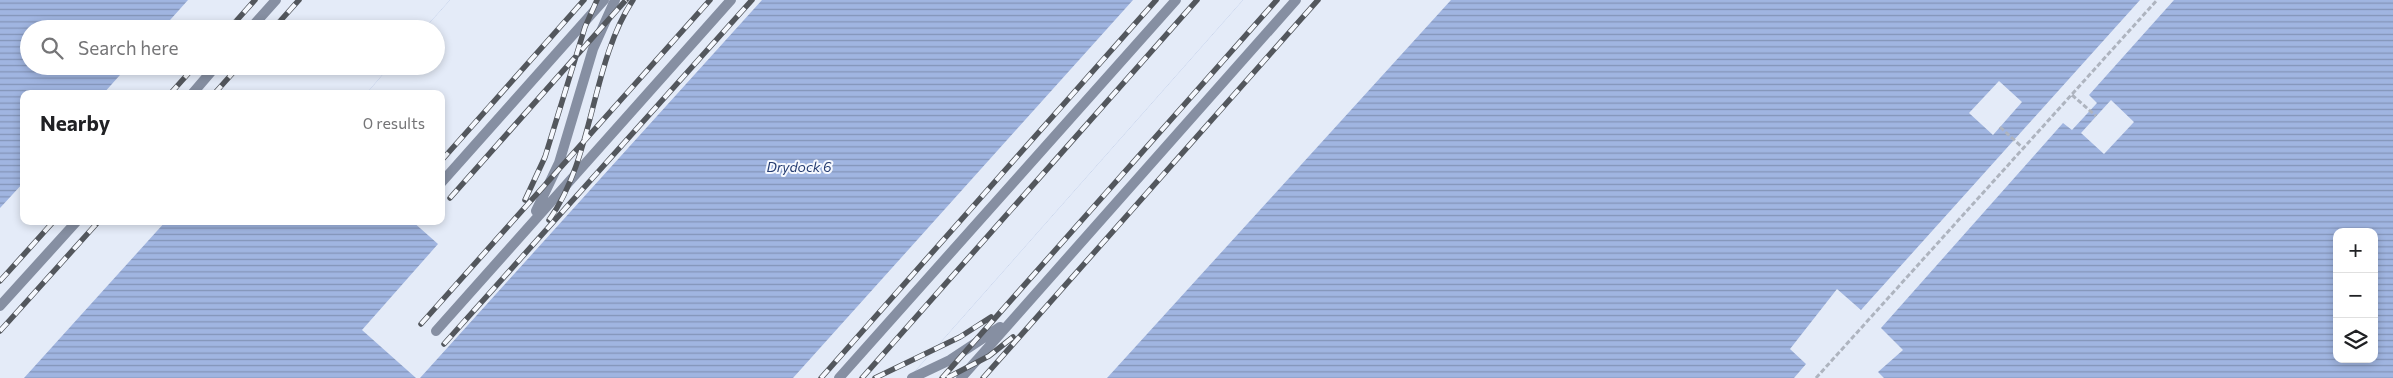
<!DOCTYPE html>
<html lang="en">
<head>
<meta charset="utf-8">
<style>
  body { margin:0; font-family:Commissioner,sans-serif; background:#f2f2f2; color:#202124 }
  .controls { position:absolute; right:15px; bottom:15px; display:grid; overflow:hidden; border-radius:10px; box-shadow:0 2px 8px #0003 }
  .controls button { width:45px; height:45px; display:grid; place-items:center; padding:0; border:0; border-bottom:1px solid #e0e0e0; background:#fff; color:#202124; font:25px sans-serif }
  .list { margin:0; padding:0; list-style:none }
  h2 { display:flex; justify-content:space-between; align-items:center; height:65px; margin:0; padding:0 20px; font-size:21px }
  h2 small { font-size:16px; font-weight:400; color:#757577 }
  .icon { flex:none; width:28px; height:28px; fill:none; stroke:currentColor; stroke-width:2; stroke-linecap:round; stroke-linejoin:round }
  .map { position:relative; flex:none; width:2393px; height:378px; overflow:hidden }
  .search { position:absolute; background:#fff; box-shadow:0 2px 8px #0003; left:20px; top:20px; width:425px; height:55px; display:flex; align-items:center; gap:12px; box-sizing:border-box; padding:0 18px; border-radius:28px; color:#757577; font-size:19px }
  .panel { position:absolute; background:#fff; box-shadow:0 2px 8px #0003; left:20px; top:90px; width:425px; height:135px; border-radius:10px }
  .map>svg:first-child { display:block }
  .water { fill:url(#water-rules); fill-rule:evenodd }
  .pier { fill:#e4ebf8 }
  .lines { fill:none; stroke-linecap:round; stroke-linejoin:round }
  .path { stroke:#aeb4bf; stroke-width:3; stroke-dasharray:5 2.5; stroke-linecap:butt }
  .service { stroke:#868fa2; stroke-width:10 }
  .rail-casing { stroke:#53575d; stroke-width:5.5 }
  .rail { stroke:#f5f8fe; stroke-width:4; stroke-dasharray:11; stroke-linecap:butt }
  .labels { text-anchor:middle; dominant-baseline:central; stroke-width:4; stroke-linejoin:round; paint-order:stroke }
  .water-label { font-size:14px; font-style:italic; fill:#253c71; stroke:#f5f8fe }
</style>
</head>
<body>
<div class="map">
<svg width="2393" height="378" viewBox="0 0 2393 378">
  <defs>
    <pattern id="water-rules" width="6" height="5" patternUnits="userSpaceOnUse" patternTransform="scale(1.25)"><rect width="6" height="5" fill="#a0b5e1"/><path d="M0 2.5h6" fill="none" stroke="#8394b8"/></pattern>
  </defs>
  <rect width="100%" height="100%" fill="#e4ebf8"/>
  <path class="water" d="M0,0h450l-26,29h-395v37h361l-24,28h-342v127h388l26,23 -76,86 54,48h-416z
    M762,0h371l-340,378h-373z
    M1243,0h1150v378h-1484zM2337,232h37v127h-37z"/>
  <path class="pier" d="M188,0h262l-26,29h-262z
    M1243,0h208l-344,378h-198z
    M2140,0h34l-85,95 8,8 -25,27 -9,-7 -182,205 22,22 -25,22 6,6h-90l12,-14 -16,-15 47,-60 24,21z
    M128,66h262l-24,28h-263z
    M1999,81l23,21 -29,33 -24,-22z
    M2111,100l23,22 -30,32 -23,-21z
    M24,182v39h142l-142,157h-24v-170z"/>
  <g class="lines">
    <path class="path" d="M2072,95l24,21
      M2000,127l23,21
      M1816,378l341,-378"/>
    <path class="service" d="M250,29l26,-29
      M192,94l24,-28
      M441,183l163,-183
      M536,211l23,-48 34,-114 22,-49
      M0,306l77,-85
      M436,331l295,-331
      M839,378l337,-378
      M912,378l38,-18 50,-33
      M961,378l335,-378"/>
    <g class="rail-casing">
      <path id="rail" d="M229,29l26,-29
        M273,29l26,-29
        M170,94l25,-28
        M214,94l25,-28
        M441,161l143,-161
        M450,198l176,-198
        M525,200l20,-43 40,-130 12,-27
        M549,220c45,-62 42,-157 84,-220
        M0,281l54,-60
        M421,324l289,-324
        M0,331l99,-110
        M444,344l308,-344
        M821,378l335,-378
        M862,378l335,-378
        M875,378l85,-41 31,-20
        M942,378l335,-378
        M947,378l42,-22 24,-19
        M983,378l335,-378"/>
    </g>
    <use href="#rail" class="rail"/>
  </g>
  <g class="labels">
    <g class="water-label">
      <text x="799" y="166">Drydock 6</text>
    </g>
  </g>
</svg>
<div class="controls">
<button>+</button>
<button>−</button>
<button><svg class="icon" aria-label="layers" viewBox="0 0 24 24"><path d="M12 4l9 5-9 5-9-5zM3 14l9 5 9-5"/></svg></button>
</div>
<div class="search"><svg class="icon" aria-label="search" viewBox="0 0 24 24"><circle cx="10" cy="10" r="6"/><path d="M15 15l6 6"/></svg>Search here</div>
<section class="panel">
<h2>Nearby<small>0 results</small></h2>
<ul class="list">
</ul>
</section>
</div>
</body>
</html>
